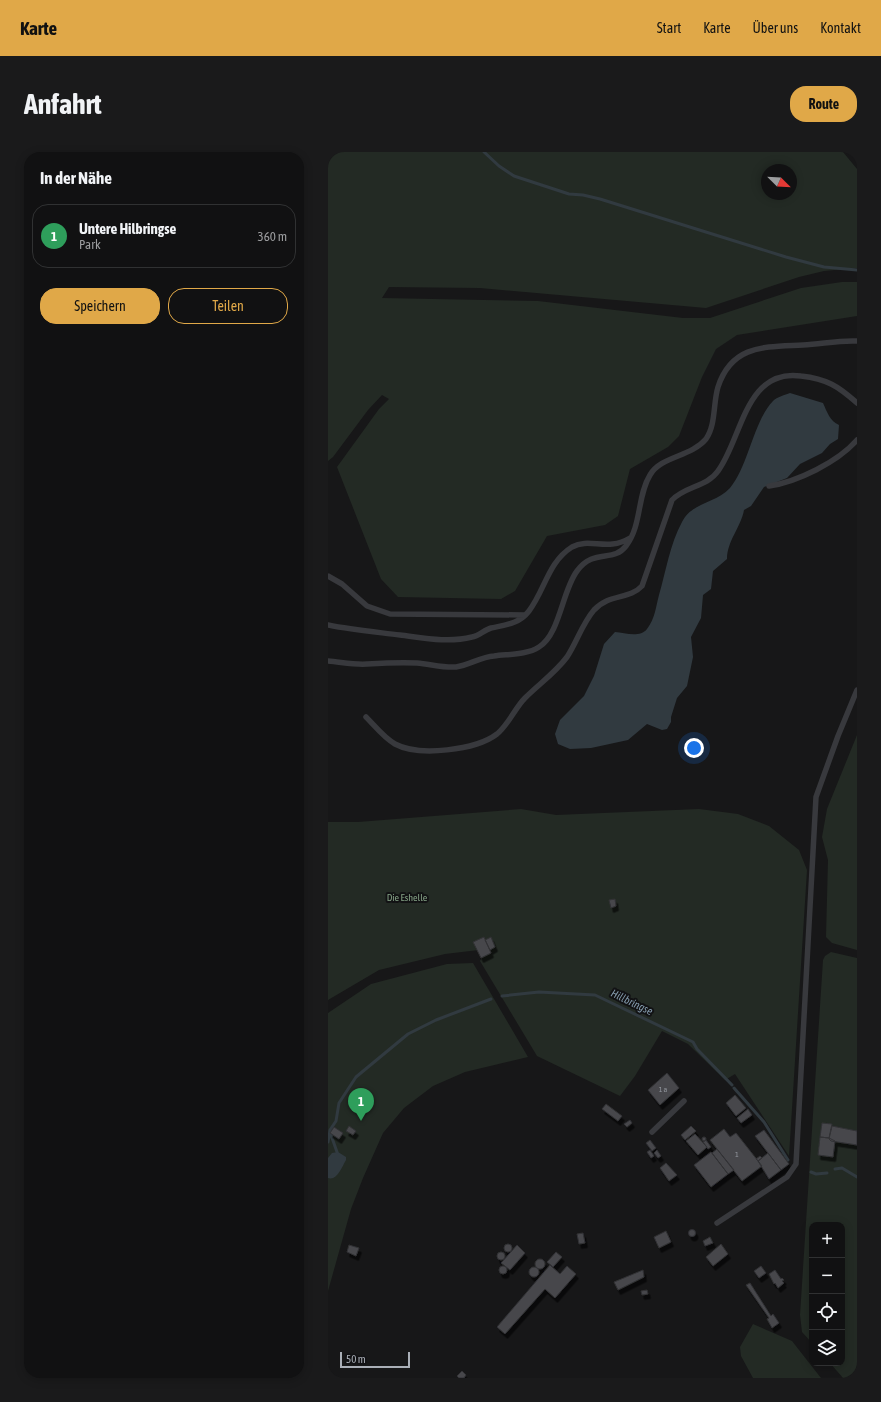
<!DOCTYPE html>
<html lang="de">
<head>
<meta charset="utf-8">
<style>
  body { margin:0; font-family:"Asap Condensed",sans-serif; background:#1a1a1b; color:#f1f3f6 }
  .controls { position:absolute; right:12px; bottom:12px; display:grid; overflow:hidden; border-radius:8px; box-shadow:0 2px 10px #0003 }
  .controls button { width:36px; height:36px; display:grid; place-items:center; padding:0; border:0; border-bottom:1px solid #303132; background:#111112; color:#f1f3f6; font:20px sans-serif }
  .compass { position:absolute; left:433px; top:12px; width:36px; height:36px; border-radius:50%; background:#111112; box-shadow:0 2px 10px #0003; rotate:114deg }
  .scale { position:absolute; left:12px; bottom:10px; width:70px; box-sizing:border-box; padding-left:4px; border:2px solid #aaafb7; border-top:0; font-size:11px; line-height:14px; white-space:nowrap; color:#aaafb7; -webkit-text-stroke:3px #121214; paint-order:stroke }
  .you { position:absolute; left:366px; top:596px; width:14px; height:14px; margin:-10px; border:3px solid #fff; border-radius:50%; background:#1a73e8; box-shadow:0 0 0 6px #1a73e833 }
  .badge { display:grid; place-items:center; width:26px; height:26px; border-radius:50%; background:#e0a848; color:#fff; font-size:13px; font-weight:700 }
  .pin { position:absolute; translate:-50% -33px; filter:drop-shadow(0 1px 2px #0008) }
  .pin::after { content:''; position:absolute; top:21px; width:14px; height:12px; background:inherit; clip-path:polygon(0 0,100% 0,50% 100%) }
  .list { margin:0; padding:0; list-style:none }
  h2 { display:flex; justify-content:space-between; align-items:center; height:52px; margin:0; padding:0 16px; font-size:17px }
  h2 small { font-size:13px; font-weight:400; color:#9c9d9f }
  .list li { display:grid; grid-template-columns:26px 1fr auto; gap:12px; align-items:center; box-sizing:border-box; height:64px; margin:0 8px 8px; padding:0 8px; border:1px solid #303132; border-radius:16px }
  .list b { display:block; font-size:15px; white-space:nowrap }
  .list p { margin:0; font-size:13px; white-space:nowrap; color:#9c9d9f }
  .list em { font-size:13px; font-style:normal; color:#9c9d9f }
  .actions { display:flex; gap:8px; padding:12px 16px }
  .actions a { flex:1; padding:9px 0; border:1px solid #e0a848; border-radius:16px; text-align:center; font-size:14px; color:#e0a848 }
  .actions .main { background:#e0a848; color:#111 }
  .icon { flex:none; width:22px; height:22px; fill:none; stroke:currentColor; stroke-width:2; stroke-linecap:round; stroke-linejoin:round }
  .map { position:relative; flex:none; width:529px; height:1226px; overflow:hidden; border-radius:16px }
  header { display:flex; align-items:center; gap:24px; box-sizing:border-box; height:56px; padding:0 20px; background:#e0a848; color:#111 }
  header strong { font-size:19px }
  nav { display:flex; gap:22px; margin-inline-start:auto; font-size:14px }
  .intro { display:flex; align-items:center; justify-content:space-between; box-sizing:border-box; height:96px; padding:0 24px }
  h1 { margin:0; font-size:28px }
  .button { padding:10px 18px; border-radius:16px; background:#e0a848; color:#111; font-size:14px; font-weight:700 }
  main { display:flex; gap:24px; padding:0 24px }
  aside { flex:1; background:#111112; border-radius:16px; box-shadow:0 2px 10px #0003 }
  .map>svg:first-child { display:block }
  .green { fill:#232a24; fill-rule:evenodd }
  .water { fill:#313a40 }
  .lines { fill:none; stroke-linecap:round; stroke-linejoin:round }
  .stream { stroke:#313a40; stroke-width:3 }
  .building { fill:#46474b; stroke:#313134; filter:url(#shadow) }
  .service { stroke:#38393d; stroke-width:5.5 }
  .labels { text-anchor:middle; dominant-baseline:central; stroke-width:4; stroke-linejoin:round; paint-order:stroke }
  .number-label { font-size:8px; fill:#91959c }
  .park-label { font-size:10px; fill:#83a084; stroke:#121214 }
  .water-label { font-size:11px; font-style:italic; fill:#859cae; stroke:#121214 }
</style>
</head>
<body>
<header>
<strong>Karte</strong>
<nav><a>Start</a><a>Karte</a><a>Über uns</a><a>Kontakt</a></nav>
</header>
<div class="intro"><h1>Anfahrt</h1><a class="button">Route</a></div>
<main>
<aside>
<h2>In der Nähe<small></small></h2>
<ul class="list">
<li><span class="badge" style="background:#2e9e5b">1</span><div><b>Untere Hilbringse</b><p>Park</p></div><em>360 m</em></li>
</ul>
<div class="actions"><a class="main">Speichern</a><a>Teilen</a></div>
</aside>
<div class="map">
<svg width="529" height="1226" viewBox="0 0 529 1226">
  <defs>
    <filter id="shadow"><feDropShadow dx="2.5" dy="4.5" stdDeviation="0" flood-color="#0009"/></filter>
  </defs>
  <rect width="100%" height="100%" fill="#171718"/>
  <path class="green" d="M0,0h515l14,17v99l-33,3 -25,6 -93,31 -226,-20 -91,-1 -7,11 156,3 145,17h27l91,-30 41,-6h15v34l-120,19 -21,14 -14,28 -23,59 -11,11 -38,22 -12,47 -13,9 -58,11 -32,55 -14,8 -103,-2 -17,-18 -44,-112 42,-58 10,-10 -7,-4 -14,15 -35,47 -5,4zM439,18h24v24h-24z
    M529,583v215l-25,-7 -6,-6 2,-77 -6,-23 5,-28z
    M193,657l35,6 143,-6 39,5 31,12 30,24 8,20 -18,286 -54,-82 -10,6 -37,-36 -26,-13 -27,45 -15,20 -83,-40 -57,-95 7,-12 -42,5 -66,16 -51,30v-178h30z
    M503,800l26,6v420h-14l-13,-15h12v-138h-30v118l-10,-11 -2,-17 23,-355 2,-4z
    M145,811l55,94 -63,15 -32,14 -29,22 -21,25 -20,45 -12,31 -23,82v-278l43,-29 76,-20z
    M425,1172l39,17 29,37h-68l-12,-22 -1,-9z"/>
  <path class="water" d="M462,241l33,10c4,9 7,18 16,22l-1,14 -8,5 -8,9 -22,11 -13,14 -23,9 -13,19 -7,4c-3,17 -17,31 -17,49l-14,12 -2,18 -8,6 -2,23 -10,19 2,20 -6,29 -10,12 -6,19v5l-4,7 -5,1 -15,-6 -19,16 -37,8 -21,1 -12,-5 -3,-10 5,-14 24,-24 10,-20 10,-32 11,-12c10,1 25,6 32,-3 8,-10 9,-23 12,-34 7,-24 11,-51 23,-73 10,-20 33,-18 48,-34 19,-23 23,-66 43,-87 4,-4 12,-6 17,-8z
    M10,1000l8,5v3c-4,7 -9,21 -18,18v-20l4,-5z"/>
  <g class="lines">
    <path class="stream" d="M156,0l15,14 15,10 55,18 14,1 17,4 186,58 38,10 33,3
      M174,844l37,-4 56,3 98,47 4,7 35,36
      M406,936l30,34 24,38
      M3,983l6,17
      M0,990l2,-12 6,-9 3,-18 17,-26 52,-43 28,-14 55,-21
      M507,1017l7,-1 15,9
      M483,1020l5,2 11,-1"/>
  </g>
  <path class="building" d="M287,747l1,7 -5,2 -2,-8z
    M156,785l7,16 -10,5 -8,-16z
    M163,785l4,10 -5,3 -5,-10z
    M339,921l12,15 -19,17 -12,-15z
    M407,943l11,13 -10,8 -10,-13z
    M278,952l16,12 -4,5 -16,-12z
    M420,957l4,6 -11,8 -4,-5z
    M302,968l2,3 -5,4 -3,-3z
    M494,971l10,1 -3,14 -9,-1z
    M21,974l7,5 -3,4 -7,-4z
    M363,974l5,5 -11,9 -4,-5z
    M504,974l25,5v14l-26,-4 -2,-2z
    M6,975l9,6 -4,6 -9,-6z
    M396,977l6,8 6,-4 26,33 -20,15 -32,-41z
    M436,978l25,34 -8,6 -26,-34z
    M367,982l12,13 -9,8 -12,-14z
    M374 987a2 2 0 1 1 4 0a2 2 0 1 1-4 0Z
    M492,985l9,1 6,3 -2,16 -15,-2z
    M322,988l6,8 -4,3 -6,-8z
    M378,988l5,7 -3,2 -5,-7z
    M389,997l17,21 -6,4 -16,-21z
    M322,998l4,6 -3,2 -4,-6z
    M329,998l4,6 -3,2 -4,-5z
    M383,1000l17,22 -17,13 -17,-22z
    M440,1001l13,17 -12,9 -11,-18z
    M432,1004l2,2 -4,3 -2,-2z
    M338,1011l11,12 -8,6 -9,-13z
    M360.5 1081a3.5 3.5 0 1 1 7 0a3.5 3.5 0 1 1-7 0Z
    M338,1079l5,11 -12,6 -5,-11z
    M255,1081l2,10 -6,1 -2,-10z
    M382,1085l3,6 -8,3 -2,-5z
    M176 1096a4 4 0 1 1 8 0a4 4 0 1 1-8 0Z
    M393,1092l7,10 -15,12 -7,-9z
    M21,1093l10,3 -3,8 -9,-4z
    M189,1093l8,8 -15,17 -9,-7z
    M169 1104a4 4 0 1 1 8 0a4 4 0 1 1-8 0Z
    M228,1100l6,5 -9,10 -6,-5z
    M207 1112a5 5 0 1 1 10 0a5 5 0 1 1-10 0Z
    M222,1113l10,9 7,-8 9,8 -21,24 -10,-9 -40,45 -8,-7z
    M171 1118a4 4 0 1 1 8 0a4 4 0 1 1-8 0Z
    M433,1114l5,7 -7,5 -5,-7z
    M201 1120a5 5 0 1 1 10 0a5 5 0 1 1-10 0Z
    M315,1118l1,7 -26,13 -4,-8z
    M447,1118l6,9 1,-1 2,2 -2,1 2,2 -6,5 -3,-5 -1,1 -5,-10z
    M422,1131l21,33 2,-2 6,9 -7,5 -5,-9 2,-1 -23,-33z
    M319,1138l1,4 -6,1 -1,-4z
    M134,1219l4,4 -2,3h-5l-2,-2z"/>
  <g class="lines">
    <path class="service" d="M441,334c28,-4 69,-24 88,-46
      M0,424l14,8 25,22 23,8 135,1
      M0,473c24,5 48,7 72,10 24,3 48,8 72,2 7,-1 12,-7 19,-9 14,-3 28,-4 38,-17 16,-21 19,-49 43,-64 18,-10 35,5 58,-9
      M0,509c13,1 26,4 39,3 16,-1 34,-2 50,-1 13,1 26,5 39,4 13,-2 25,-10 38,-11 14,-2 33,-1 45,-9 21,-13 23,-56 38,-76 17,-23 36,-8 49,-25 16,-21 11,-50 24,-71 11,-19 41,-18 56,-36 10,-14 7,-36 12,-52 14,-43 48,-40 85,-42 19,-1 36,-5 54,-4
      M38,565c9,9 18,21 29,27 24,13 81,6 102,-10 12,-10 18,-26 28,-36 14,-14 30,-25 42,-41 10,-15 15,-33 27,-47 16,-17 35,-10 48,-24l30,-86c13,-14 35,-13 46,-29 24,-32 27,-103 83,-95 26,3 37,10 56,27
      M324,980l32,-31
      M389,1071l70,-46 9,-13 20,-367 22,-61 19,-46"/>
  </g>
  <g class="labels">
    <g class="number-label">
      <text x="335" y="937">1 a</text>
      <text x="409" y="1002">1</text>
    </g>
    <g class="park-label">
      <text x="79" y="745">Die Eshelle</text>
    </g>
    <g class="water-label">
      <text transform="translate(304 850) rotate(26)">Hillbringse</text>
    </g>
  </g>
</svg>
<div class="controls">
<button>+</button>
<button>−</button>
<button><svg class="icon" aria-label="locate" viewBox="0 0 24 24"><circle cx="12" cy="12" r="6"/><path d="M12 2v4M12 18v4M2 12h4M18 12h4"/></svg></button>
<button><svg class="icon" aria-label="layers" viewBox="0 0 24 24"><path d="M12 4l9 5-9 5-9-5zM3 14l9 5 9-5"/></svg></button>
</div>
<svg class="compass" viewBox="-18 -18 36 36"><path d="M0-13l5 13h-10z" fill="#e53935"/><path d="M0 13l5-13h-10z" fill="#9c9d9f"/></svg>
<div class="scale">50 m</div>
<div class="you"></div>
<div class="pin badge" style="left:33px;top:969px;background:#2e9e5b">1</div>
</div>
</main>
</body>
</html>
